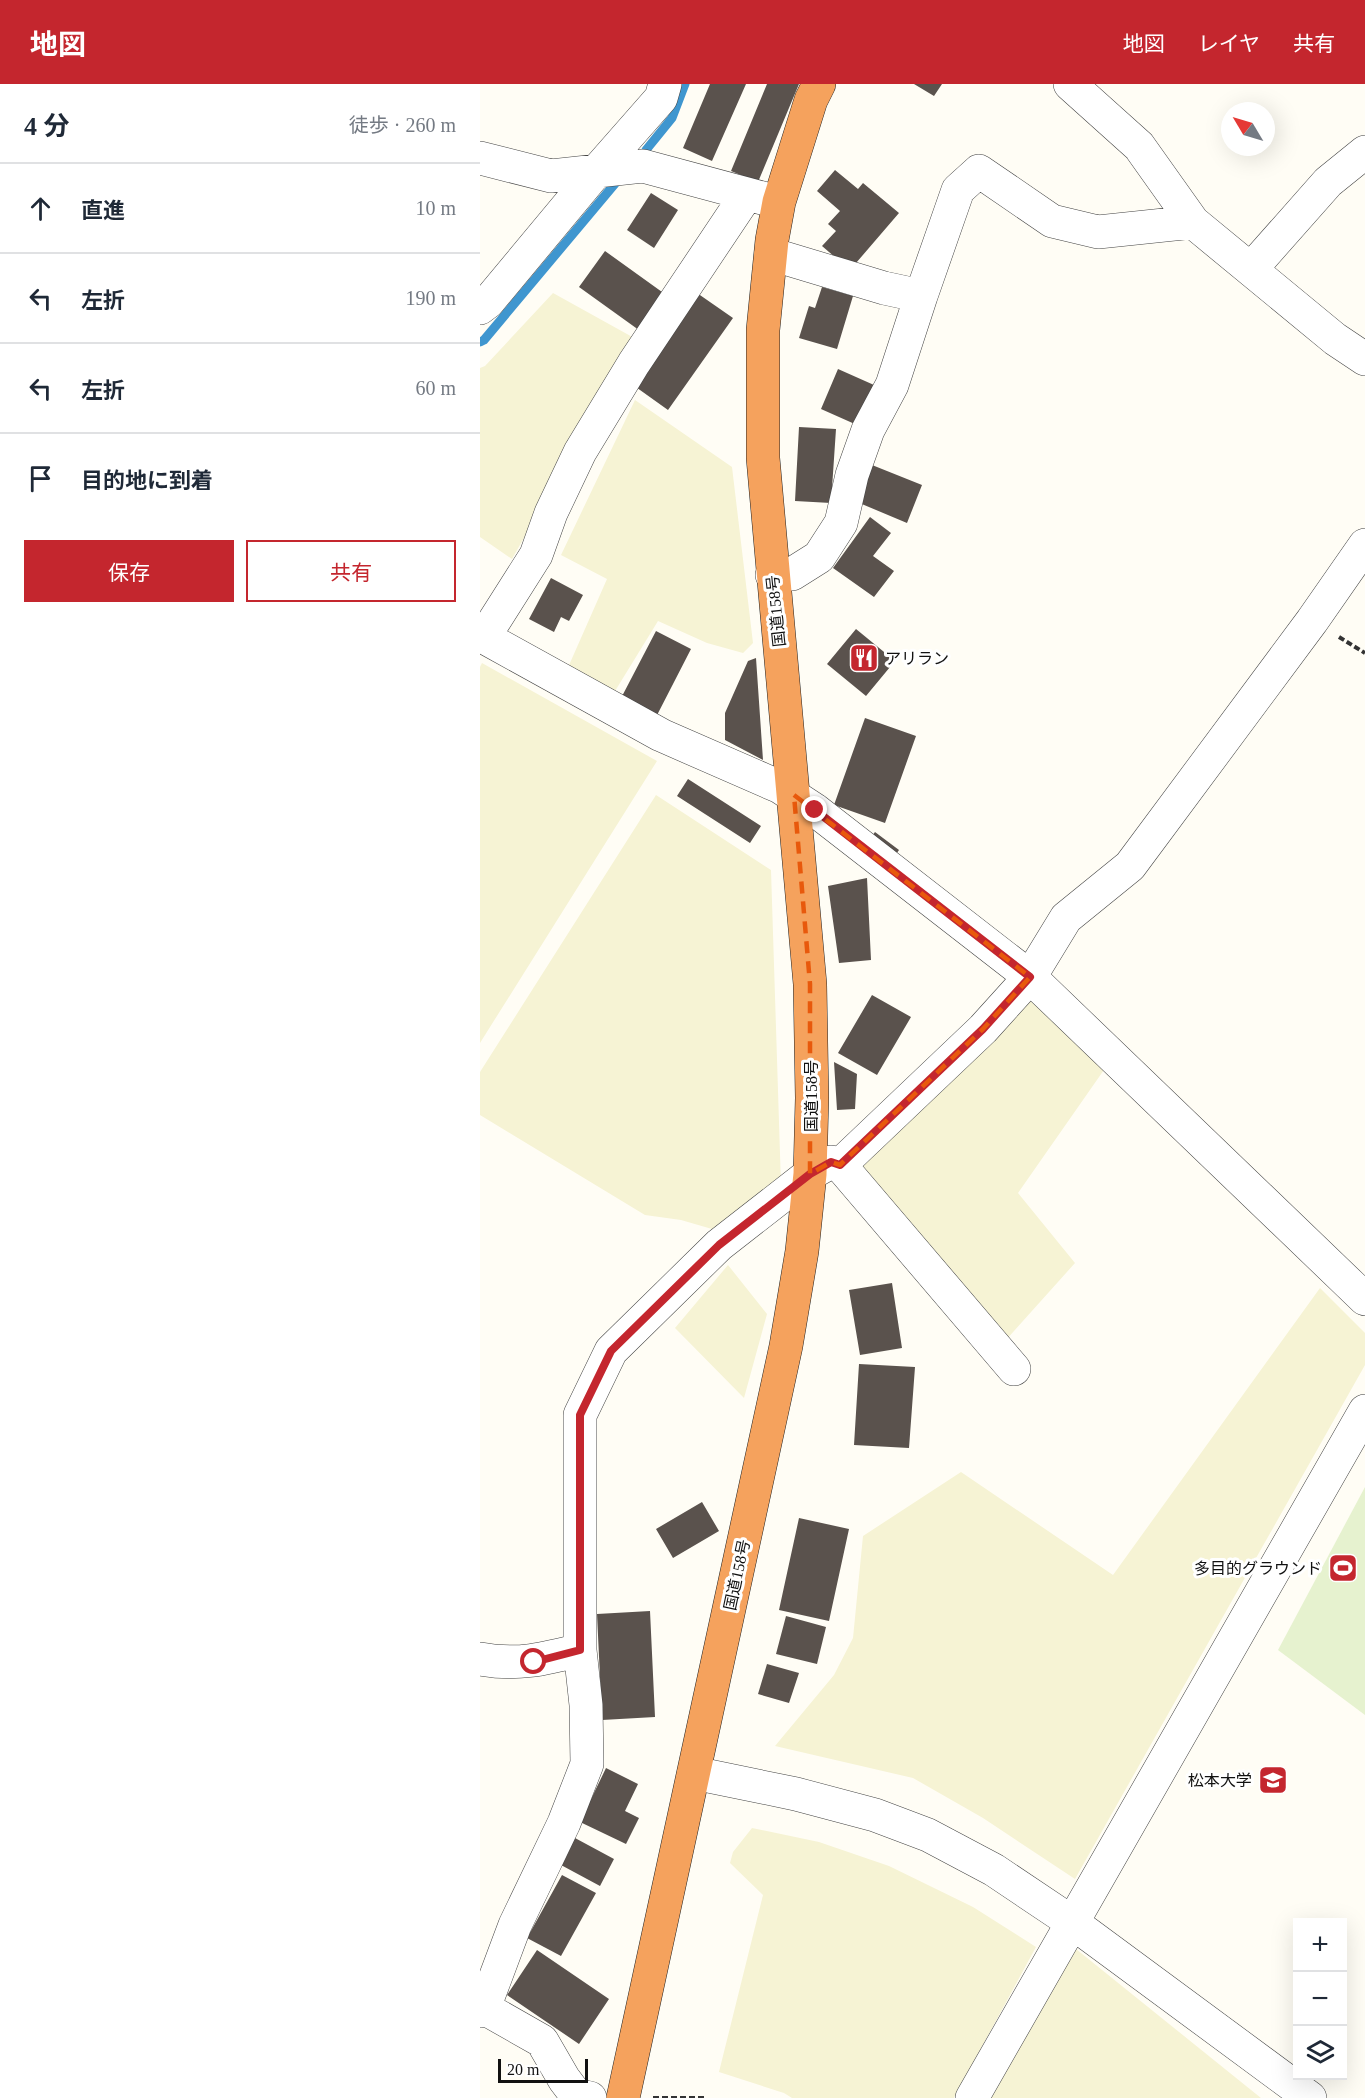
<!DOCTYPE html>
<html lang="ja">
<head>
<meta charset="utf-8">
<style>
  body { margin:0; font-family:"Times New Roman","Noto Sans JP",serif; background:#f2f2f3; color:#1f2937 }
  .controls { position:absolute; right:18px; bottom:18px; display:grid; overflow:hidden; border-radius:0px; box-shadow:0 6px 24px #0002 }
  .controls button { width:54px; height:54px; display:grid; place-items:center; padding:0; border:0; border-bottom:2px solid #e0e1e3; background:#fff; color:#1f2937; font:30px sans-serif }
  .compass { position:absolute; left:741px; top:18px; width:54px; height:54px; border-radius:50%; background:#fff; box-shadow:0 6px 24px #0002; rotate:308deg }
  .scale { position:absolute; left:18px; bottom:15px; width:90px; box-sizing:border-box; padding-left:6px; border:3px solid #111; border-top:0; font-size:16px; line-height:21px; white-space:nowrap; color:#111; -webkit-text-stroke:4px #fff; paint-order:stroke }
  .stop { position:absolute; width:18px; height:18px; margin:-14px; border:4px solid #c4262e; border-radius:50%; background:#fff }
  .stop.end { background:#c4262e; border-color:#fff; box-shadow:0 2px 6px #0008 }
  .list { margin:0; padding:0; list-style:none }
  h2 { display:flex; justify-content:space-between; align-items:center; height:78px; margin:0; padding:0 24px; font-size:26px }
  h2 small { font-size:20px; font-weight:400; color:#747a83 }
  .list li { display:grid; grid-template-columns:39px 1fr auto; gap:18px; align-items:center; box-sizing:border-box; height:90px; padding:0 24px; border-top:2px solid #e0e1e3 }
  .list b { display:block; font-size:22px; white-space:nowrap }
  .list em { font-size:20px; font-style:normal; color:#747a83 }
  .actions { display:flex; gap:12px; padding:18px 24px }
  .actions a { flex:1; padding:14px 0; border:2px solid #c4262e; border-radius:0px; text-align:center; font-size:21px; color:#c4262e }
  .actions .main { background:#c4262e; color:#fff }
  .icon { flex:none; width:33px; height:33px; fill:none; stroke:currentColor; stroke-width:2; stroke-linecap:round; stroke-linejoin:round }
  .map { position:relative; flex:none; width:885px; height:2014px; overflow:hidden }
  header { display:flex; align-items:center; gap:36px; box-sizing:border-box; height:84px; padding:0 30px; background:#c4262e; color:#fff }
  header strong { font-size:28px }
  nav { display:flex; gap:33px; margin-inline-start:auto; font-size:21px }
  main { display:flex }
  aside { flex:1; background:#fff }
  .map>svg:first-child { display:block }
  .farmland { fill:#f6f3d4 }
  .pitch { fill:#e6f2cf }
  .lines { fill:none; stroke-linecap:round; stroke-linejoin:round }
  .stream { stroke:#3f96cf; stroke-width:9 }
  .building { fill:#5a524d }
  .minor-casing { stroke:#444; stroke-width:34 }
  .highway-casing { stroke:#222; stroke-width:34 }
  .path { stroke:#333; stroke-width:4; stroke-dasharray:6 3; stroke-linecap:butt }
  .minor { stroke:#fff; stroke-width:33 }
  .highway { stroke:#f5a25d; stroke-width:33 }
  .route { stroke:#c4262e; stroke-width:8 }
  .marked { fill:none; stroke:#e8590c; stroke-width:4.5; stroke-dasharray:12 8; stroke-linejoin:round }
  .labels { text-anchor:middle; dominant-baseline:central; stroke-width:6; stroke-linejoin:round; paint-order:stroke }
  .street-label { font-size:16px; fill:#111; stroke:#fff }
  .poi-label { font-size:16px; fill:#111; stroke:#fff; text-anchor:end }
</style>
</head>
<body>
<header>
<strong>地図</strong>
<nav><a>地図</a><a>レイヤ</a><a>共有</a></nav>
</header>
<main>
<aside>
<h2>4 分<small>徒歩 · 260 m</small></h2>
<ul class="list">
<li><svg class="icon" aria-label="ahead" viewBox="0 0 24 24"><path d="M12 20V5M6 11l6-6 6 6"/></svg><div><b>直進</b></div><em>10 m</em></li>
<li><svg class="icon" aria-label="left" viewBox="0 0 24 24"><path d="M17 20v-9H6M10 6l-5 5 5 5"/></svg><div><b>左折</b></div><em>190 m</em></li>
<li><svg class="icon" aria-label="left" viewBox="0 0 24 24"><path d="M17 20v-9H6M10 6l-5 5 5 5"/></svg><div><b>左折</b></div><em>60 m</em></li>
<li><svg class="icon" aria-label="arrive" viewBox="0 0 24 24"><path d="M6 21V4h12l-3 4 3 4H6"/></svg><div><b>目的地に到着</b></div></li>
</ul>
<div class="actions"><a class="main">保存</a><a>共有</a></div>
</aside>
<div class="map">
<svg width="885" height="2014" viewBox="0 0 885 2014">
  <rect width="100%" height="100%" fill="#fffdf5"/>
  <path class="farmland" d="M73,209l83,46 -124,220 -32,-22v-169l5,-2z
    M155,316l97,67 21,176 -10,10 -36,-10 -49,-22 -46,75 -46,-24 41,-93 -46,-24z
    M2,579l175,98 -177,282v-376z
    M176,711l115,75 10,315 -57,42 -12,2 -31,-9 -36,-5 -165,-100v-43z
    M551,909l75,74 -88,126 57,70 -69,77 -149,-175z
    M248,1181l39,49 -23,84 -69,-70z
    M840,1204l45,45v32l-290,514 -92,-61 -70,-40 -138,-32 59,-71 19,-37 10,-102 98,-64 152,103z
    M272,1744l67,14 70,24 84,41 63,40 -82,151h-162l-8,-5 -65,-21 44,-177 -33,-32 3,-11z
    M596,1865l185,149h-270z"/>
  <path class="pitch" d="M885,1403v228l-87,-65z"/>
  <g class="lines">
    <path class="stream" d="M166,66l26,-32 13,-34
      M0,258l4,-2 134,-160"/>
  </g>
  <path class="building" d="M230,0h36l-34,77 -29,-13z
    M287,0h32l-41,98 -27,-11z
    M434,0h28l-8,12z
    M355,86l23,19 5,-6 36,30 -49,57 -28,-24 14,-15 -8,-7 12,-13 -23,-20z
    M171,109l27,17 -24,38 -27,-18z
    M125,167l64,46 -26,36 -64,-46z
    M342,203l31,9 -16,53 -38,-11 10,-32 6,2z
    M217,209l36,25 -65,92 -35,-25z
    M358,285l36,16 -17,40 -36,-16z
    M319,343l37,2 -5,74 -36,-2z
    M392,381l50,20 -15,38 -50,-21z
    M390,433l21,16 -18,23 21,15 -20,26 -41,-29z
    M71,494l32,17 -14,26 -8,-4 -7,15 -25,-13z
    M376,545l39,32 -29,35 -39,-32z
    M176,547l35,18 -37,72 -35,-19z
    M276,574l7,102 -38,-20v-27l23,-52z
    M385,634l51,18 -31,87 -51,-18z
    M208,695l73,47 -11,17 -73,-47z
    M395,748l24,18 -9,13 -25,-18z
    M387,794l4,82 -32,3 -11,-77z
    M392,911l39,22 -34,58 -39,-22z
    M354,978l23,12 -2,35 -18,1z
    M412,1199l10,65 -42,7 -11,-65z
    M379,1280l56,3 -6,81 -55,-3z
    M222,1418l17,29 -46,27 -17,-29z
    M319,1434l50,11 -20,92 -50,-11z
    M170,1527l5,106 -53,3 -5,-106z
    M306,1532l40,11 -9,37 -41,-10z
    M287,1580l32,9 -10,30 -31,-9z
    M126,1684l32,16 -13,27 14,7 -13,26 -46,-22z
    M95,1754l39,21 -14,27 -39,-21z
    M82,1791l34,18 -35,63 -34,-18z
    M57,1866l72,49 -30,45 -72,-49z"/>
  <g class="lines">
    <g class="minor-casing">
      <path id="minor" d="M590,0l69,62 54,76 142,117 30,20
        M0,74l71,18 92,-10 123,33
        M291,170l113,34 37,8 37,-106 21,-19 73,50 46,11 95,-10
        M771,185l77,-87 37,-30
        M0,224l8,-6 108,-130 65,-74 4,-14
        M292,491l20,-1 27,-17 22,-34 11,-48 16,-45 24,-45 29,-89
        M0,551l181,100 119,52 35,23 215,167 335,322
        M4,553l52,-82 15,-42 29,-61 54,-89 113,-169
        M360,1081l174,204
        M0,1575c37,7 65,0 100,-9
        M214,1689l102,21 79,21 53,20 66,35 79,53 237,175
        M4,1924l58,33 22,38 12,16 14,3
        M0,1927l4,-3 31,-83 49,-102 23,-59 -1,-59 -6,-55v-235l31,-64 108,-106 91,-71 21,-12 9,3 143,-136 47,-52 36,-59 64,-52 182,-245 53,-76
        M492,2014l393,-687"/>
    </g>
    <g class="highway-casing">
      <path id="highway" d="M143,2014l163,-752 16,-95 8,-77 2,-76 -2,-114 -47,-526v-128l9,-90 7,-38 32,-102 8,-16"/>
    </g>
    <path class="path" d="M859,553l26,16
      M173,2014h51"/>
    <use href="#minor" class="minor"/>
    <use href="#highway" class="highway"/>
  </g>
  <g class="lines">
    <path class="route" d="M54,1578l46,-12v-235l31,-64 108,-106 91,-71 21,-12 9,3 143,-136 47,-52 -215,-167"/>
  </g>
  <path class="marked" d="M314,711l236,182 -47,52 -143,136 -9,-3 -21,12v-190z"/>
  <defs>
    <g id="restaurant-square" transform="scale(1.5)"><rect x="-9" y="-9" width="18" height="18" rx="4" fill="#c4262e" stroke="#fff"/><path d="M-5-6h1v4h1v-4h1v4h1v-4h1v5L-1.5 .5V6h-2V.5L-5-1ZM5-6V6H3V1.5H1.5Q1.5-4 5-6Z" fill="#fff"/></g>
    <g id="stadium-square" transform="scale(1.5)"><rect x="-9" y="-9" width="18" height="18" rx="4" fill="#c4262e" stroke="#fff"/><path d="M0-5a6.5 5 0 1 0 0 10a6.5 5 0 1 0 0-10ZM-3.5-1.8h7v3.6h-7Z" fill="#fff"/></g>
    <g id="university-square" transform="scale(1.5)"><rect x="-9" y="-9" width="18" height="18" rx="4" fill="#c4262e" stroke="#fff"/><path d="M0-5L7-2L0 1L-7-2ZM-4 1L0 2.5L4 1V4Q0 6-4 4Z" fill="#fff"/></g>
  </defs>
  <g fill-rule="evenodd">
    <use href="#restaurant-square" x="384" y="574"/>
    <use href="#stadium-square" x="863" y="1484"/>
    <use href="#university-square" x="793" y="1696"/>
  </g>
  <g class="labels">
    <g class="street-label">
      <text transform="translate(296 527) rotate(-96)">国道158号</text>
      <text transform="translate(331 1012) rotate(-90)">国道158号</text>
      <text transform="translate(257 1491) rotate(-78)">国道158号</text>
    </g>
    <g class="poi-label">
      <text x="405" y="574" text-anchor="start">アリラン</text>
      <text x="842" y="1484">多目的グラウンド</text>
      <text x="772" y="1696">松本大学</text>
    </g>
  </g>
</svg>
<div class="controls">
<button>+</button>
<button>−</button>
<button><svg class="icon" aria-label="layers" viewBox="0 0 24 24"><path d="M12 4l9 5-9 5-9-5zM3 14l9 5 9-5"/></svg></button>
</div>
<svg class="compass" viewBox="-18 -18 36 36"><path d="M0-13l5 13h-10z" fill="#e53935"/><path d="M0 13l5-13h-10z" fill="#747a83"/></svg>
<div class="scale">20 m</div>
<div class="stop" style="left:54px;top:1578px"></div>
<div class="stop end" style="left:335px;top:726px"></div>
</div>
</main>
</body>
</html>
